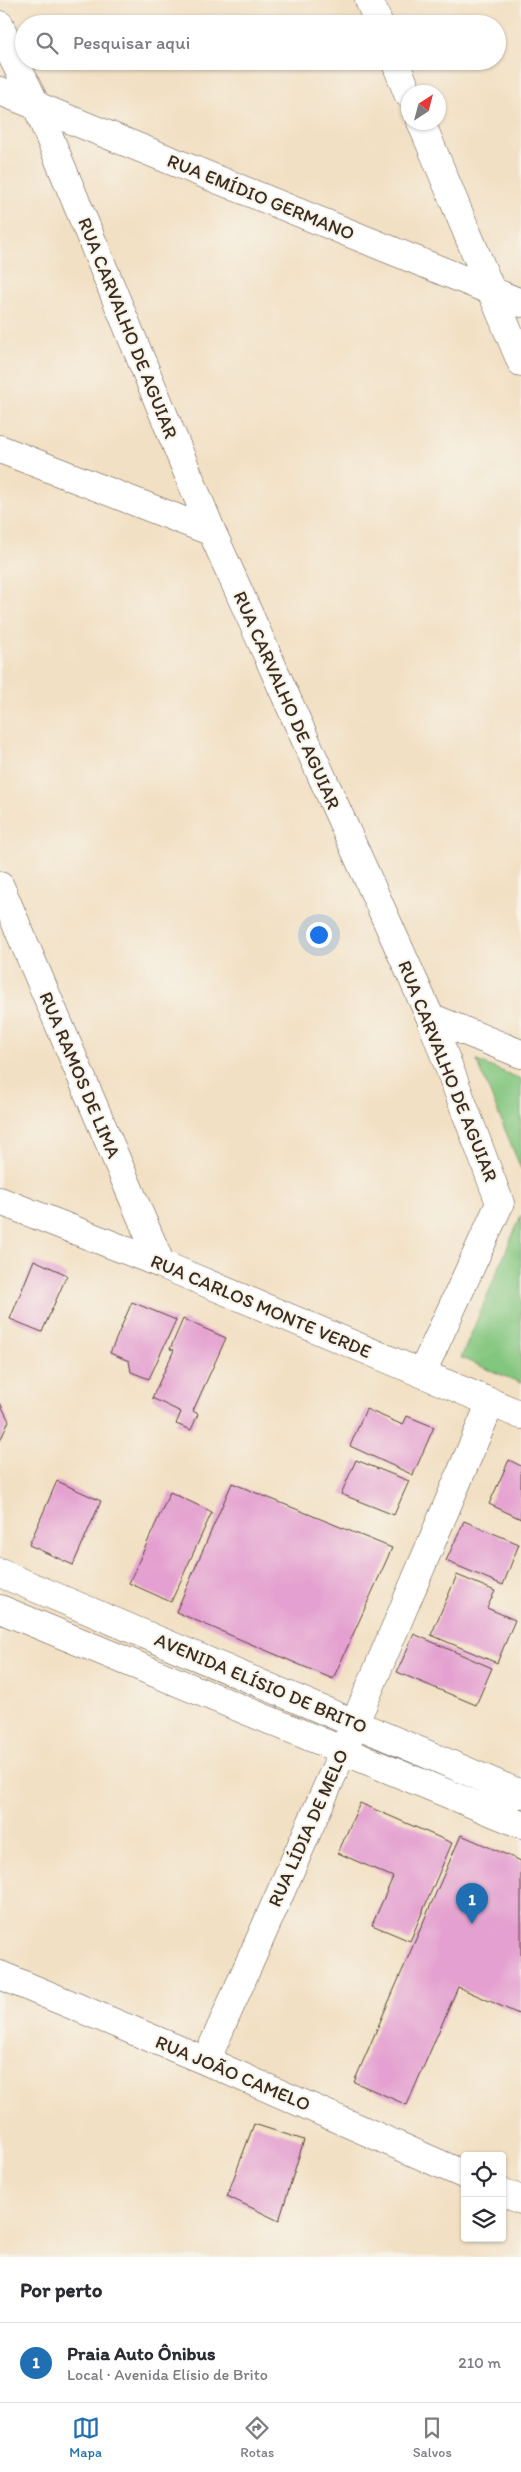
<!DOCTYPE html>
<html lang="pt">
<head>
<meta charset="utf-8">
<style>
  body { margin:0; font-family:Itim,sans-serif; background:#f7f7f7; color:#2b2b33 }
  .controls { position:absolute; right:15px; bottom:15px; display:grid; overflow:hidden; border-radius:5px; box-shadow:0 1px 4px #0004 }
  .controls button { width:45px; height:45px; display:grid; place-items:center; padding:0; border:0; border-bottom:1px solid #e1e1e2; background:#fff; color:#2b2b33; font:25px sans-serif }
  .compass { position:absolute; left:401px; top:85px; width:45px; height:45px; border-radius:50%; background:#fff; box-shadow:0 1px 4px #0004; rotate:36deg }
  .you { position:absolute; left:318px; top:934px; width:18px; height:18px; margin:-12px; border:4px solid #fff; border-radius:50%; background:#1a73e8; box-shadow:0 0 0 8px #1a73e833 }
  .badge { display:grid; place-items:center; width:32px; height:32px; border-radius:50%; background:#1f6fb2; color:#fff; font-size:16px; font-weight:700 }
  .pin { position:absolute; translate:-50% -41px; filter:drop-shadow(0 1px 2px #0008) }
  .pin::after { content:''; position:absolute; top:26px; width:18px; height:15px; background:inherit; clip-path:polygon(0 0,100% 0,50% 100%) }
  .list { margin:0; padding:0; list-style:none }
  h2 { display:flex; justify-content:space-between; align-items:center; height:65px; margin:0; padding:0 20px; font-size:21px }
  h2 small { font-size:16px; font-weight:400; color:#7c7c81 }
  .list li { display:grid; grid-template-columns:32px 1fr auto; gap:15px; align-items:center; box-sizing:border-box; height:80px; padding:0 20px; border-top:1px solid #e1e1e2 }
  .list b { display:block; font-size:19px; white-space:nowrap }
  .list p { margin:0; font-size:16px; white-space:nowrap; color:#7c7c81 }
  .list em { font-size:16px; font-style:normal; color:#7c7c81 }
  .icon { flex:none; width:28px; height:28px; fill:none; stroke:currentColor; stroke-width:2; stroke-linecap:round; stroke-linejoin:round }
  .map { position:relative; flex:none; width:521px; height:2257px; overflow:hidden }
  .search { position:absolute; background:#fff; box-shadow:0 1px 4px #0004; left:15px; right:15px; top:15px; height:55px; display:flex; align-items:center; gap:12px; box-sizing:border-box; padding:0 18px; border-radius:28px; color:#7c7c81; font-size:19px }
  .sheet { height:145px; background:#fff }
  nav { display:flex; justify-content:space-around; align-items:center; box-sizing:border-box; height:70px; border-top:1px solid #e1e1e2; background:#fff; font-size:14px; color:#7c7c81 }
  nav a { display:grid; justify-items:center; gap:2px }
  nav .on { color:#1f6fb2 }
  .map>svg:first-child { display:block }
  .green { fill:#83c67f; stroke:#5f784e }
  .building { fill:#e4a0d0 }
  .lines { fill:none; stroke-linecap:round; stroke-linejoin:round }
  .minor-casing { stroke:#564537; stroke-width:29 }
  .tertiary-casing { stroke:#564537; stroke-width:29 }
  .minor { stroke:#fff; stroke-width:28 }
  .tertiary { stroke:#fff; stroke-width:28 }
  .labels { text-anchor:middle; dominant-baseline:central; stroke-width:4; stroke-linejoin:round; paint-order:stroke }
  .street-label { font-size:19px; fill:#3b2a1e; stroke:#f7f3e8 }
</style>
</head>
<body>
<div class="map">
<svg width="521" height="2257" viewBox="0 0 521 2257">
  <rect width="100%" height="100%" fill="#f7f3e8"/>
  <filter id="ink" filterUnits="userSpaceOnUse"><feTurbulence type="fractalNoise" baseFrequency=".02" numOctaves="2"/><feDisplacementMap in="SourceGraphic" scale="10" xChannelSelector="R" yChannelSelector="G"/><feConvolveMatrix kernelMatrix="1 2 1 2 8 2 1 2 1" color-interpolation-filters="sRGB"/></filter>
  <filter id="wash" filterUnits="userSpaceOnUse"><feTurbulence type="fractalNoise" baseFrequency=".0096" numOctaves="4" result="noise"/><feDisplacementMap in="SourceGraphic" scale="20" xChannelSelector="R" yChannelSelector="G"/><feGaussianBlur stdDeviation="1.12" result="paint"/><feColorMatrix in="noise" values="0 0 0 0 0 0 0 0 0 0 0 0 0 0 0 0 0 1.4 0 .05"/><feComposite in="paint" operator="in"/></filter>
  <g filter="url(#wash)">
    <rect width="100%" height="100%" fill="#f2e0c4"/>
    <path class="green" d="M477,1061l44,18v90z
      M521,1215v168l-60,-25z"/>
    <g id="blocks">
      <path class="building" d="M34,1260l33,15 -25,57 -32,-13z
        M132,1302l44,18 -27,59 -18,-7 -2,-11 -19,-8z
        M183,1319l43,19 -33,73 5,3 -7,16 -15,-6 5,-12 -29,-14 22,-48 -4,-1z
        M0,1403l9,18 -9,20z
        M366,1409l37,16 4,-9 27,11 -21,48 -63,-29z
        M356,1460l53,21 -15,34 -53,-21z
        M509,1460l12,6v53l-32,-15z
        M57,1481l44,20 -28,64 -44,-20z
        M232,1483l160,65 -59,131 -157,-67z
        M170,1492l42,20 -41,90 -42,-19z
        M464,1521l55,23 -16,41 -57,-24z
        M457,1575l38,16 -8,17 28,12 -18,43 -66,-28z
        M414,1634l78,34 -16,37 -79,-33z
        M360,1803l92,40 -42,98 -38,-16 21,-48 -55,-24z
        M461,1835l60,26v154l-63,-28 -51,118 -53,-23z
        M254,2124l50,16 -25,81 -52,-25z"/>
    </g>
  </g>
  <g filter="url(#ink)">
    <use href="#blocks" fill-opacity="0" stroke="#564537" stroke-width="1"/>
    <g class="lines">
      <g class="minor-casing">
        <path id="minor" d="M369,0l10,24
          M0,25l9,25 28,57 175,425 218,485 70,186 -78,170
          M395,61l13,33
          M0,91l521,212
          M421,122l100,240
          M0,449l212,83
          M0,886l161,378
          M430,1017l91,37
          M0,1201l161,63 360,151
          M0,1975l206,86 259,114
          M206,2061l137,-310 148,-349
          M502,2192l19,8"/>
      </g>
      <g class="tertiary-casing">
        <path id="tertiary" d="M0,1573l521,221
          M0,1609l521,215"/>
      </g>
      <use href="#minor" class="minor"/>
      <use href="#tertiary" class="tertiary"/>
    </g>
  </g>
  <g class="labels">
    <g class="street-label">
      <text transform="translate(261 197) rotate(22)">RUA EMÍDIO GERMANO</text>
      <text transform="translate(128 328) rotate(68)">RUA CARVALHO DE AGUIAR</text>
      <text transform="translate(287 700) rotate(66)">RUA CARVALHO DE AGUIAR</text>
      <text transform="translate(448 1071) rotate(68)">RUA CARVALHO DE AGUIAR</text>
      <text transform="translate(80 1075) rotate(67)">RUA RAMOS DE LIMA</text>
      <text transform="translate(261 1306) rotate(23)">RUA CARLOS MONTE VERDE</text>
      <text transform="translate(261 1683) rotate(23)">AVENIDA ELÍSIO DE BRITO</text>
      <text transform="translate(308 1828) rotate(-66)">RUA LÍDIA DE MELO</text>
      <text transform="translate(233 2073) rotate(23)">RUA JOÃO CAMELO</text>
    </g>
  </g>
</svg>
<div class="controls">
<button><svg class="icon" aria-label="locate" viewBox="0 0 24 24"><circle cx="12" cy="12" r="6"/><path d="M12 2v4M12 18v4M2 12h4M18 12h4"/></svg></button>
<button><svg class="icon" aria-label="layers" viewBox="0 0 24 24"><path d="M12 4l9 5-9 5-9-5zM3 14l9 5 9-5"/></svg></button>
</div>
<svg class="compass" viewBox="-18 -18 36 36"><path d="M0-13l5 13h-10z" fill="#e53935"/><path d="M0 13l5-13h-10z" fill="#7c7c81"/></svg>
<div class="you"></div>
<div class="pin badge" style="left:472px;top:1924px">1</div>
<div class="search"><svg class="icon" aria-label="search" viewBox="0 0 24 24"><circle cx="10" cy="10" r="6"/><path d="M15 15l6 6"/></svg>Pesquisar aqui</div>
</div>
<section class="sheet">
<h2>Por perto<small></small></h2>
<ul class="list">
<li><span class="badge">1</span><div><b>Praia Auto Ônibus</b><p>Local · Avenida Elísio de Brito</p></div><em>210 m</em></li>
</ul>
</section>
<nav>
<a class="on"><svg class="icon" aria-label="map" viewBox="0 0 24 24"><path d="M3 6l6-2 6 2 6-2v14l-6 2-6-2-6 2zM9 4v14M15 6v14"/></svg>Mapa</a>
<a><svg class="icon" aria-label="directions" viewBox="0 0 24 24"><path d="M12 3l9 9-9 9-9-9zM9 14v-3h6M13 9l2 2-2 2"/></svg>Rotas</a>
<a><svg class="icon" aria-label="saved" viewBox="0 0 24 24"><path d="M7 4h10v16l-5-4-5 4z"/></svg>Salvos</a>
</nav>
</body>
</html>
